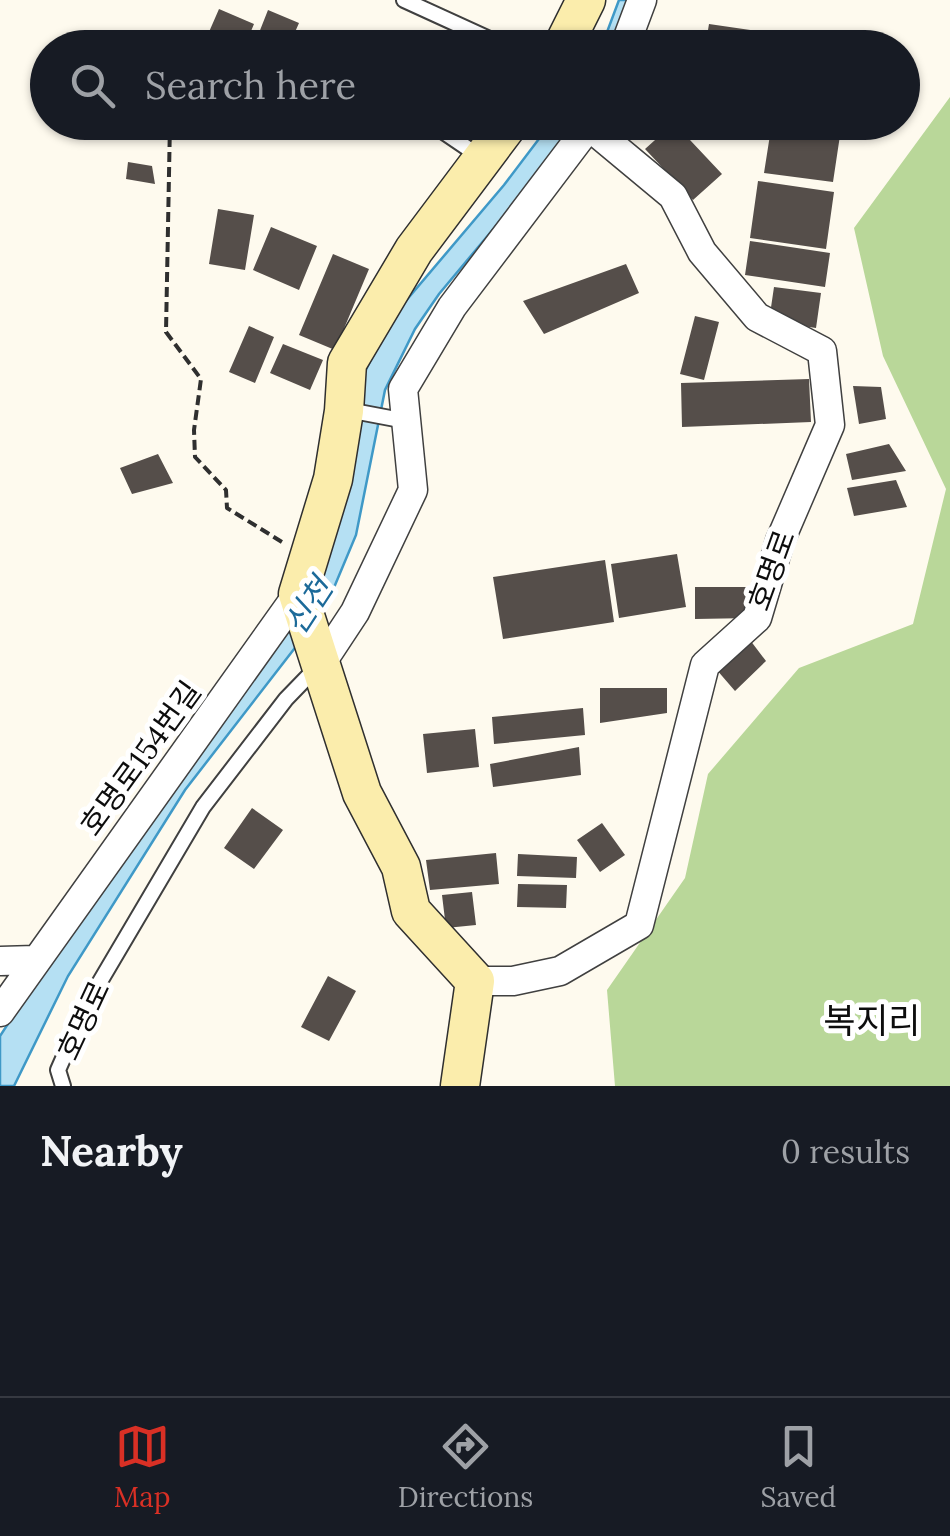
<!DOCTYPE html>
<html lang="en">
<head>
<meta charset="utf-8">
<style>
  body { margin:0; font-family:Lora,"Noto Sans KR",serif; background:#242831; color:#f1f3f6 }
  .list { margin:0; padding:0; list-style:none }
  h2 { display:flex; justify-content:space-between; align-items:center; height:130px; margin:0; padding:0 40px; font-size:42px }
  h2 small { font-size:32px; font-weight:400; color:#9ea1a6 }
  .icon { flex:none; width:55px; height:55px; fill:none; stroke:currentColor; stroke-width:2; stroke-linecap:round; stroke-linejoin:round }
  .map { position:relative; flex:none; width:950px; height:1086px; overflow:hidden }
  .search { position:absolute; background:#171b24; box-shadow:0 2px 8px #0004; left:30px; right:30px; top:30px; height:110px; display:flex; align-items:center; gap:25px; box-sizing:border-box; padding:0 35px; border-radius:55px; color:#9ea1a6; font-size:38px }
  .sheet { height:310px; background:#171b24 }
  nav { display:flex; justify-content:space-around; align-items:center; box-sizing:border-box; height:140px; border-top:2px solid #363941; background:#171b24; font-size:28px; color:#9ea1a6 }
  nav a { display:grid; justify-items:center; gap:5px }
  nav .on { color:#d93025 }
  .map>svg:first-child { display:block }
  .forest { fill:#b9d799 }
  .water { fill:#b5e0f3; stroke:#3f99c7; stroke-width:2.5 }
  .building { fill:#554e4a }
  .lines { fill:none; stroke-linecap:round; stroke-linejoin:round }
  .lane-casing { stroke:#404040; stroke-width:18 }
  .street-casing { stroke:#404040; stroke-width:31 }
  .secondary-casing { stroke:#2f2f2f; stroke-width:41 }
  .path { stroke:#2f2f2f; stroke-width:4; stroke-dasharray:10 5; stroke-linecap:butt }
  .lane { stroke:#fff; stroke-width:14 }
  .street { stroke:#fff; stroke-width:28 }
  .secondary { stroke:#fbedac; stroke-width:38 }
  .labels { text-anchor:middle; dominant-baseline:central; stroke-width:10; stroke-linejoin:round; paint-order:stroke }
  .street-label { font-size:30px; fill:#0d0d0d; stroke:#fff }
  .water-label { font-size:32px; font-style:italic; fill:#1c6a99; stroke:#fff }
  .quarter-label { font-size:35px; fill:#0d0d0d; stroke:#fff }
</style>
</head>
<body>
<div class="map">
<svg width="950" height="1086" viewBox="0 0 950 1086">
  <rect width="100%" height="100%" fill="#fefaee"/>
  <path class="forest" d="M950,97v989h-335l-8,-96 78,-112 23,-104 91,-106 114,-44 33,-135 -63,-133 -29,-128z"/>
  <path class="water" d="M619,0h15l-18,47 -15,1z
    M551,123h31l-143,171 -24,35 -30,61 -29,145 -31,74 -140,181 -117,186 -54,110h-14v-50l129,-196 181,-254 45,-194 22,-45 22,-38 105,-124z"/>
  <path class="building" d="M219,9l35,15 -10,24h-42z
    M268,10l31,13 -11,25h-35z
    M709,24l118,17 -1,7h-121z
    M300,35l30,12v1h-35z
    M772,122h70l-9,60 -69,-9z
    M674,123l48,51 -29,26 -48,-51z
    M128,162l24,4 3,18 -29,-5z
    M758,181l76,11 -8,57 -76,-11z
    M218,209l36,6 -9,55 -36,-6z
    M271,227l46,19 -18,44 -46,-20z
    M750,241l80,12 -5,34 -80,-12z
    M333,254l36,15 -34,81 -36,-15z
    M626,264l13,29 -95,41 -21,-33z
    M774,287l47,6 -5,35 -47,-7z
    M695,316l24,6 -15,58 -24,-6z
    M249,326l25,11 -19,46 -26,-11z
    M283,344l40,16 -13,30 -40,-17z
    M809,379l2,43 -129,5 -1,-44z
    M853,386l28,1 5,32 -27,5z
    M889,444l17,27 -54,9 -6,-26z
    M158,454l15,29 -41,11 -12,-26z
    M896,480l11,27 -53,9 -7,-28z
    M677,554l9,53 -67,11 -8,-54z
    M605,560l9,62 -111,17 -10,-62z
    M695,587h57v31l-57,1z
    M750,640l16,21 -31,30 -19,-22z
    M600,688h67v25l-67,10z
    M583,708l2,27 -91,9 -2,-27z
    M475,729l4,38 -52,6 -4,-39z
    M579,747l2,28 -88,12 -3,-23z
    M252,808l31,22 -29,39 -30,-21z
    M602,823l23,32 -25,17 -23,-32z
    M496,853l3,31 -69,6 -4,-30z
    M518,854l59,3 -1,21 -59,-2z
    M518,884l49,1 -1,23 -49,-1z
    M472,892l4,33 -30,3 -4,-33z
    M328,976l28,15 -27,50 -28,-14z"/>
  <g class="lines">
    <g class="lane-casing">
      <path id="lane" d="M404,0l105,48
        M429,122l53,36
        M348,410l58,11
        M63,1086l-5,-16 30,-68 115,-195 83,-108 32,-33"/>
    </g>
    <g class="street-casing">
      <path id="street" d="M624,48l18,-48
        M322,662l33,-50 58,-122 -10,-101 49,-82 140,-185
        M0,961l35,-1
        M475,981h38l47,-10 79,-46 66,-260 52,-47 23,-77 50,-116 -8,-74 -65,-34 -55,-65 -29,-56 -89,-74
        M0,1012l298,-418"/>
    </g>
    <g class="secondary-casing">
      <path id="secondary" d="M562,48l24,-48
        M460,1086l15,-105 -64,-70 -10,-44 -39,-74 -64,-199 35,-115 11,-68 3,-48 67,-113 96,-128"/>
    </g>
    <path class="path" d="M170,122l-4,210 35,47 -7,51 1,27 31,33 1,18 55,34"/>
    <use href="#lane" class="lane"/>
    <use href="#street" class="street"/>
    <use href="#secondary" class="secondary"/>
  </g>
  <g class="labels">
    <g class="street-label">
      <text transform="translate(771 570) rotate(-70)">호명로</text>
      <text transform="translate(140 758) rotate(-54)">호명로154번길</text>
      <text transform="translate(83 1020) rotate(-65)">호명로</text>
    </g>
    <g class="water-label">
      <text transform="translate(308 606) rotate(-57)">신천</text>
    </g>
    <g class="quarter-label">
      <text x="872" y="1020">복지리</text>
    </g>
  </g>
</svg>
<div class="search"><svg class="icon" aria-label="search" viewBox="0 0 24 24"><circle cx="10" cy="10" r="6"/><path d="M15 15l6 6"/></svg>Search here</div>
</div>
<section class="sheet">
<h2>Nearby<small>0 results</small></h2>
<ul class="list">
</ul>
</section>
<nav>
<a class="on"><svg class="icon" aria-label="map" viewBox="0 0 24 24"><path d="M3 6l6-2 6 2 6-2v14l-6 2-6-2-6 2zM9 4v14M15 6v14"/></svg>Map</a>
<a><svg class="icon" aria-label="directions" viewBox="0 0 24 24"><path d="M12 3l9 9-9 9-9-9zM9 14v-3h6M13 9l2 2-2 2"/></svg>Directions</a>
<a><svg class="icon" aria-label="saved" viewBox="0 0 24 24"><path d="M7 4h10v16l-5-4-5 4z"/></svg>Saved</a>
</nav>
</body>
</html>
